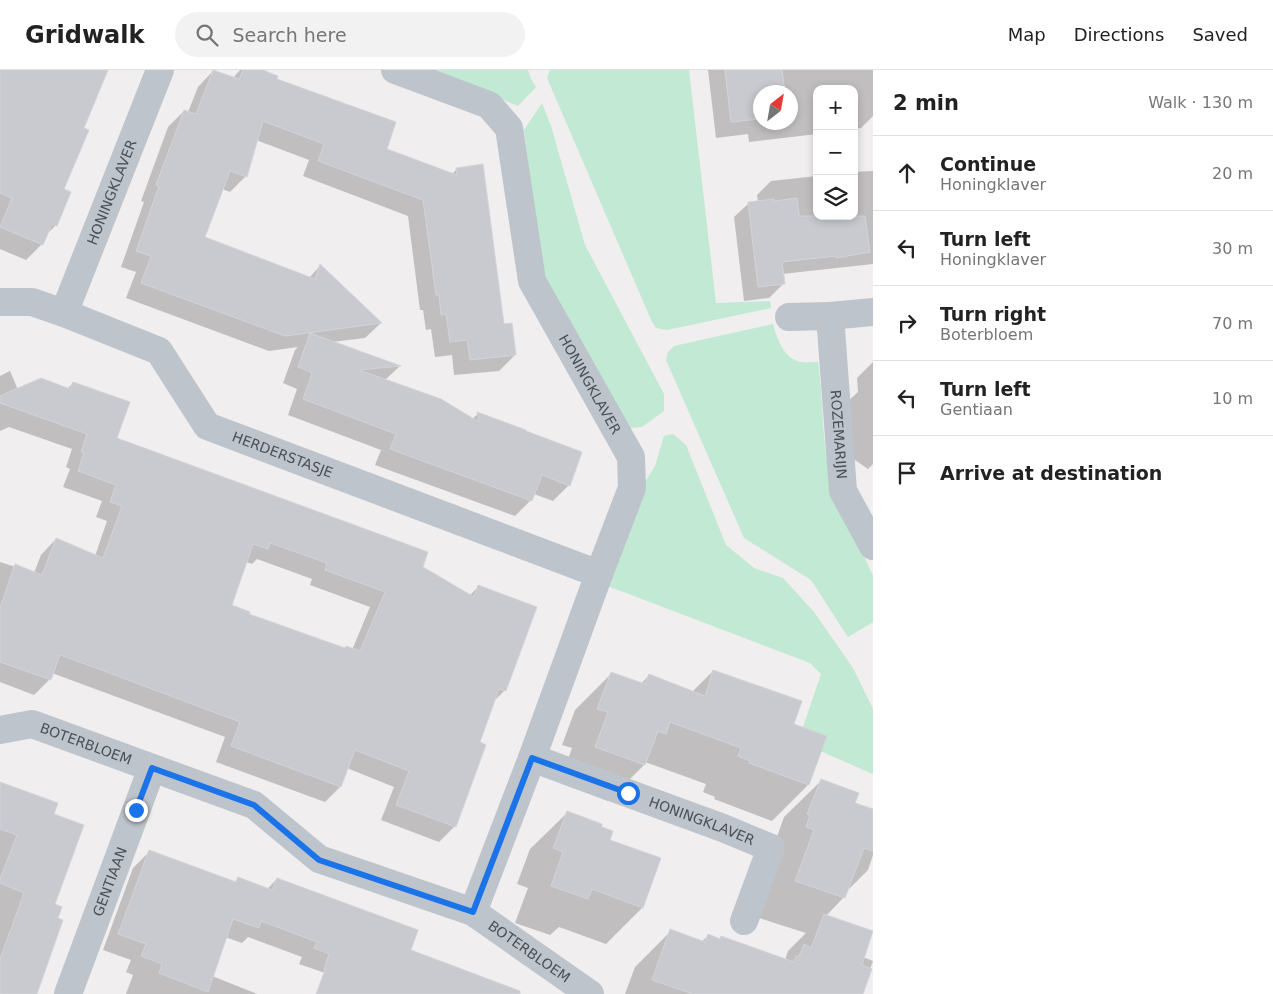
<!DOCTYPE html>
<html lang="en">
<head>
<meta charset="utf-8">
<style>
  body { margin:0; font-family:"DejaVu Sans",sans-serif; background:#f2f2f2; color:#222 }
  .controls { position:absolute; right:15px; top:15px; display:grid; overflow:hidden; border-radius:10px; box-shadow:0 2px 8px #0003 }
  .controls button { width:45px; height:45px; display:grid; place-items:center; padding:0; border:0; border-bottom:1px solid #e0e0e0; background:#fff; color:#222; font:25px sans-serif }
  .compass { position:absolute; left:753px; top:15px; width:45px; height:45px; border-radius:50%; background:#fff; box-shadow:0 2px 8px #0003; rotate:31deg }
  .stop { position:absolute; width:15px; height:15px; margin:-11px; border:4px solid #1a73e8; border-radius:50%; background:#fff }
  .stop.end { background:#1a73e8; border-color:#fff; box-shadow:0 1px 5px #0008 }
  .list { margin:0; padding:0; list-style:none }
  h2 { display:flex; justify-content:space-between; align-items:center; height:65px; margin:0; padding:0 20px; font-size:21px }
  h2 small { font-size:16px; font-weight:400; color:#767676 }
  .list li { display:grid; grid-template-columns:32px 1fr auto; gap:15px; align-items:center; box-sizing:border-box; height:75px; padding:0 20px; border-top:1px solid #e0e0e0 }
  .list b { display:block; font-size:19px; white-space:nowrap }
  .list p { margin:0; font-size:16px; white-space:nowrap; color:#767676 }
  .list em { font-size:16px; font-style:normal; color:#767676 }
  .icon { flex:none; width:28px; height:28px; fill:none; stroke:currentColor; stroke-width:2; stroke-linecap:round; stroke-linejoin:round }
  .map { position:relative; flex:none; width:873px; height:924px; overflow:hidden }
  header { display:flex; align-items:center; gap:30px; box-sizing:border-box; height:70px; padding:0 25px; background:#fff; border-bottom:1px solid #e0e0e0 }
  header strong { font-size:24px }
  nav { display:flex; gap:28px; margin-inline-start:auto; font-size:18px }
  .search { width:350px; height:45px; background:#f2f2f2; display:flex; align-items:center; gap:12px; box-sizing:border-box; padding:0 18px; border-radius:28px; color:#767676; font-size:19px }
  main { display:flex }
  aside { flex:1; background:#fff }
  .map>svg:first-child { display:block }
  .green { fill:#c1e9d3 }
  .shadow { fill:#0003; fill-rule:evenodd }
  .building { fill:#c9cad0; stroke:#d3d4d9; fill-rule:evenodd }
  .lines { fill:none; stroke-linecap:round; stroke-linejoin:round }
  .minor { stroke:#bec4cb; stroke-width:28 }
  .route { stroke:#1a73e8; stroke-width:6 }
  .labels { text-anchor:middle; dominant-baseline:central; stroke-width:4; stroke-linejoin:round; paint-order:stroke }
  .street-label { font-size:14px; fill:#485059; stroke:#fff }
</style>
</head>
<body>
<header>
<strong>Gridwalk</strong>
<div class="search"><svg class="icon" aria-label="search" viewBox="0 0 24 24"><circle cx="10" cy="10" r="6"/><path d="M15 15l6 6"/></svg>Search here</div>
<nav><a>Map</a><a>Directions</a><a>Saved</a></nav>
</header>
<main>
<div class="map">
<svg width="873" height="924" viewBox="0 0 873 924">
  <rect width="100%" height="100%" fill="#f0eeee"/>
  <path class="green" d="M430,0h98l3,9 5,8 -18,19z
    M550,0h139l27,233 54,-2 1,7 -104,22 -11,-2 -4,-6 -105,-244z
    M542,33l9,23 34,119 79,149v17l-22,16 -15,1 -84,-150 -19,-148z
    M773,254c4,15 11,35 28,38 5,1 12,0 17,0 6,42 3,87 16,128l39,86v46l-25,15 -37,-57 -67,-42 -78,-178 2,-8 6,-6z
    M673,364l13,11 40,100 28,23 29,10 31,34 39,56 20,41v65l-69,-30 -4,-8 21,-62 -11,-11 -205,-78 38,-100 12,-19 9,-30z"/>
  <path class="shadow" d="M0,0h106l-24,58 -20,62 -6,35 -10,10 -4,9 -16,16 -26,-11z
    M240,0h19l126,79 67,25 5,-5 45,156 13,30 -16,16 -45,4 -2,-20 -17,2 -4,-28 -5,1 -3,-20h-3l-12,-94 -105,-40 6,-16 -53,-20 -10,36 -16,16 -8,-3 -18,49 105,40 11,-12 61,57 -16,15 -33,4 67,25 -14,13 87,39 6,-5 91,71 -16,16 -19,-7 -3,6 -16,16 -140,-51 6,-15 -93,-35 9,-26 -14,-6 12,-33 3,-3 -29,4 -143,-53 10,-26 -15,-5 23,-65 -3,-1 27,-74 16,-16 4,1 10,-25 15,-16 20,7z
    M708,0h165v46l-12,12 -7,1v-40h-37v45l-68,8 -1,-8 -32,4zM760,22h30v30h-30z
    M873,101v93l-91,10 1,10 -14,14 -25,3 -10,-84 15,-14 9,-1 -1,-7 14,-14 46,-5v40h37v-44z
    M873,292v102l-5,5 -19,-13 -6,-50 15,-14 -1,-14z
    M10,301l8,19 49,-1 6,-6 42,56 306,128 48,29 9,-9 27,103 -11,11 -16,42 -23,83 -16,16 -58,-22 13,-33 -47,-19 -7,19 -15,15 -109,-40 9,-25 -173,-64 -2,6 -16,16 -34,-13v-120l34,11 7,-18 15,-16 39,17 12,-35 -11,-4 6,-16 -39,-14 7,-18 -4,-2 6,-18 -63,-22 -9,4v-55zM257,489l55,20 -2,6 60,22 -18,43 -8,-1 -96,-34 -18,-9 16,-44 6,2z
    M713,601l79,54 33,11 -17,49 -36,36 -58,-22 1,-2 -12,-5 3,-8 -61,-22 -1,3 -36,36 -48,-18 12,-35 -10,-3 13,-35 36,-36 30,10 8,-9 43,17z
    M821,711l33,23 19,7v44l-5,15 -21,21 -3,6 -18,19 37,41 10,4 -12,33h-236l10,-27 36,-36 30,11 7,-6 11,4 2,-3 64,23 3,-9 18,-18 -47,-15 13,-67 12,-34z
    M0,713l52,32 1,90 -18,89h-35z
    M567,743l42,27 33,68 -36,36 -47,-17 -9,8 -35,-12 13,-35 -11,-4 13,-35z
    M149,782l85,31 4,-5 29,11 10,-10 214,115h-105l-87,-30 3,-7 -54,-20 -6,6 -17,-6 -13,39 45,18h-131l7,-19 -7,-3 5,-12 -28,-10 30,-82z"/>
  <path class="building" d="M0,0h108l-24,58 5,2 -25,59 7,3 -14,34 -5,-2 -9,21 -43,-18 12,-29 -12,-5z
    M213,0l26,9 4,-9h20l15,6 -1,3 119,43 -9,27 70,26 -1,-7 27,-4 21,160 8,-1 4,32 -46,5 -3,-20 -17,2 -4,-28 -5,1 -2,-20h-3l-13,-95 -105,-39 6,-17 -61,-23 -16,56 -17,-6 -25,66 110,42 5,-15 62,59 -97,13 -144,-53 10,-27 -15,-5 23,-65 -3,-1 28,-75 12,4z
    M725,0h57l3,22h-25v27l-29,3z
    M797,128l2,18h66l5,36 -34,6v-2l-54,6 3,22 -27,3 -10,-85 26,-3v2z
    M310,263l91,33 -42,4 82,29 38,23 -2,-10 49,18v1l56,21 -12,34 -28,-11 -10,26 -142,-52 6,-15 -93,-35 9,-26 -14,-6z
    M41,308l29,11 3,-7 57,20 -13,36 311,114 -5,15 51,30 4,-12 59,22 -31,84 -7,-2 -19,53 6,3 -30,82 -60,-22 13,-34 -54,-21 -14,37 -110,-41 9,-24 -144,-54 -36,-13 -9,25 -51,-18v-54l15,-44 27,11 14,-37 47,20 19,-52 -12,-4 6,-17 -38,-14 6,-18 -3,-1 6,-18 -87,-31v-7zM270,473l57,20 -2,7 60,22 -25,59 -14,-5 -1,2 -96,-34 1,-2 -18,-7 21,-61 15,5z
    M713,600l89,31 -8,23 33,12 -18,49 -60,-22 1,-2 -12,-5 3,-8 -71,-26 -4,12 -8,-3 -13,34 -50,-18 13,-35 -11,-3 14,-37 34,12 4,-10 56,22z
    M821,709l38,14 -4,10 18,6v42l-9,-3 -19,50 -50,-17 19,-51 -8,-3 4,-12 -3,-1z
    M0,712l58,21 -4,11 30,11 -29,79 7,3 -4,11 5,2 -26,74h-37v-35l24,-66 -24,-10v-4l17,-44 -17,-6z
    M567,741l35,13v3l11,4 -3,9 51,18 -18,50 -51,-19 -4,10 -37,-13 12,-34 -10,-4z
    M149,780l87,32 2,-5 34,13 5,-12 141,52 -7,20 109,41v3h-204l9,-24 -1,-1 5,-15 -15,-6 3,-6 -56,-21 -2,7 -26,-9 -25,73 -49,-19 3,-9 -21,-8 5,-12 -28,-10z
    M824,844l49,17 -11,34 10,4 -9,25h-170l-41,-14 18,-51 35,13 3,-8 12,5 1,-3 73,26 2,-6h3l5,-12 7,4z"/>
  <g class="lines">
    <g class="minor">
      <path id="s1" d="M395,0l94,35 20,23 23,153 99,176 1,31 -33,86 -67,184 -59,154"/>
      <path id="s2" d="M0,232h32l32,11 95,38 48,75 392,148"/>
      <path id="s3" d="M873,242l-43,4 13,175 30,55"/>
      <path id="s4" d="M64,243l96,-243"/>
      <path d="M789,247l41,-1"/>
      <path id="s5" d="M0,660l32,-6 222,81 65,54 154,53 117,82"/>
      <path id="s6" d="M532,688l191,70 48,20 -27,73"/>
      <path id="s7" d="M68,924l84,-226"/>
    </g>
  </g>
  <g class="lines">
    <path class="route" d="M136,740l16,-42 102,37 65,55 154,52 59,-154 96,35"/>
  </g>
  <g class="labels">
    <g class="street-label">
      <text stroke="none"><textPath href="#s4" startOffset="130">HONINGKLAVER</textPath></text>
      <text stroke="none"><textPath href="#s1" startOffset="404">HONINGKLAVER</textPath></text>
      <text stroke="none"><textPath href="#s3" startOffset="162">ROZEMARIJN</textPath></text>
      <text stroke="none"><textPath href="#s2" startOffset="338">HERDERSTASJE</textPath></text>
      <text stroke="none"><textPath href="#s5" startOffset="90">BOTERBLOEM</textPath></text>
      <text stroke="none"><textPath href="#s6" startOffset="181">HONINGKLAVER</textPath></text>
      <text stroke="none"><textPath href="#s7" startOffset="120">GENTIAAN</textPath></text>
      <text stroke="none"><textPath href="#s5" startOffset="585">BOTERBLOEM</textPath></text>
    </g>
  </g>
</svg>
<div class="controls">
<button>+</button>
<button>−</button>
<button><svg class="icon" aria-label="layers" viewBox="0 0 24 24"><path d="M12 4l9 5-9 5-9-5zM3 14l9 5 9-5"/></svg></button>
</div>
<svg class="compass" viewBox="-18 -18 36 36"><path d="M0-13l5 13h-10z" fill="#e53935"/><path d="M0 13l5-13h-10z" fill="#767676"/></svg>
<div class="stop" style="left:628px;top:723px"></div>
<div class="stop end" style="left:136px;top:740px"></div>
</div>
<aside>
<h2>2 min<small>Walk · 130 m</small></h2>
<ul class="list">
<li><svg class="icon" aria-label="ahead" viewBox="0 0 24 24"><path d="M12 20V5M6 11l6-6 6 6"/></svg><div><b>Continue</b><p>Honingklaver</p></div><em>20 m</em></li>
<li><svg class="icon" aria-label="left" viewBox="0 0 24 24"><path d="M17 20v-9H6M10 6l-5 5 5 5"/></svg><div><b>Turn left</b><p>Honingklaver</p></div><em>30 m</em></li>
<li><svg class="icon" aria-label="right" viewBox="0 0 24 24"><path d="M7 20v-9h11M14 6l5 5-5 5"/></svg><div><b>Turn right</b><p>Boterbloem</p></div><em>70 m</em></li>
<li><svg class="icon" aria-label="left" viewBox="0 0 24 24"><path d="M17 20v-9H6M10 6l-5 5 5 5"/></svg><div><b>Turn left</b><p>Gentiaan</p></div><em>10 m</em></li>
<li><svg class="icon" aria-label="arrive" viewBox="0 0 24 24"><path d="M6 21V4h12l-3 4 3 4H6"/></svg><div><b>Arrive at destination</b></div></li>
</ul>
</aside>
</main>
</body>
</html>
